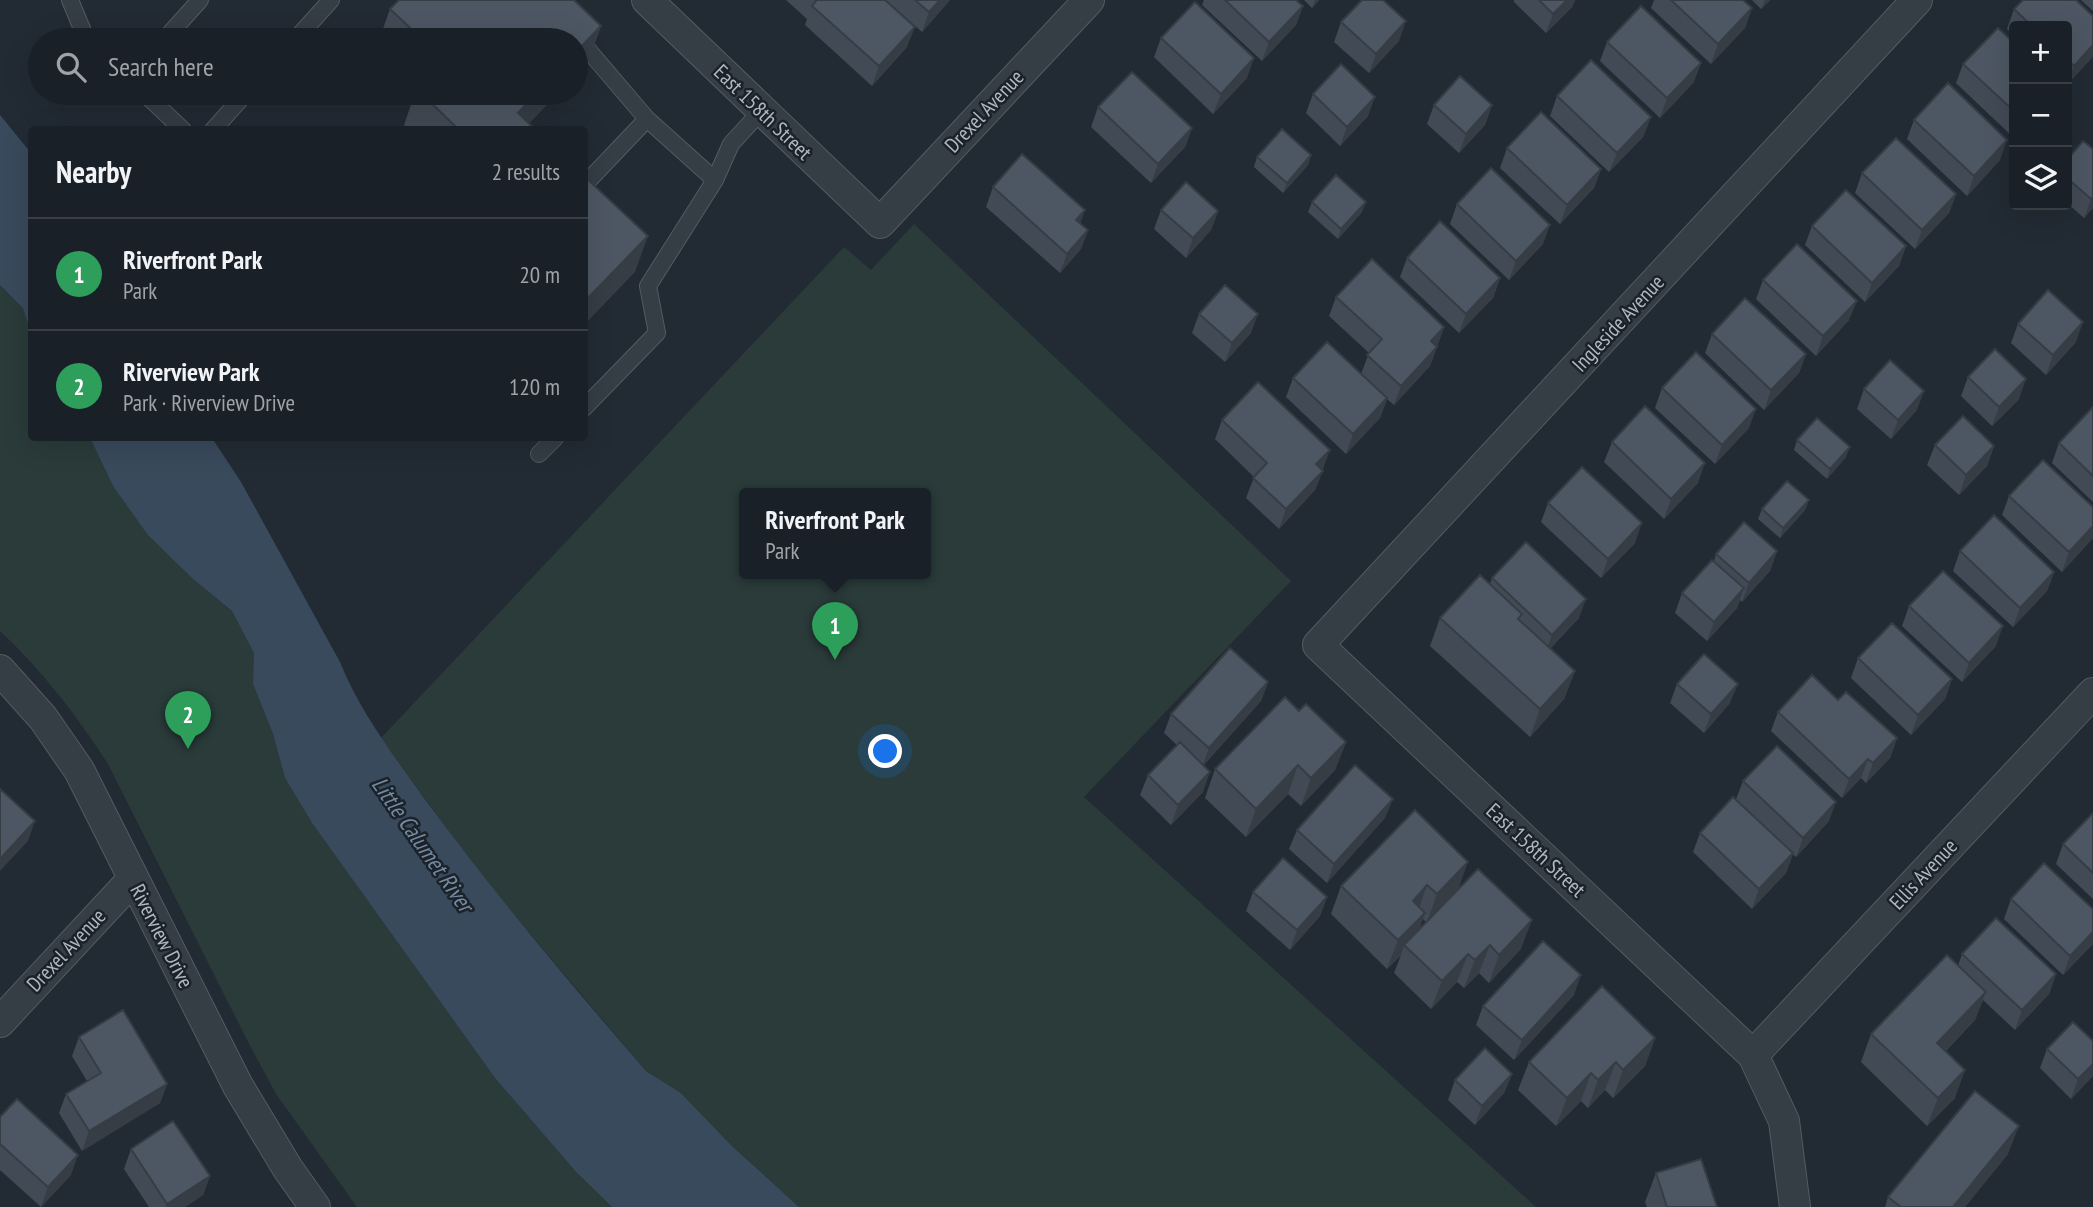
<!DOCTYPE html>
<html lang="en">
<head>
<meta charset="utf-8">
<style>
  body { margin:0; font-family:"PT Sans Narrow",sans-serif; background:#23282f; color:#f1f3f6 }
  .controls { position:absolute; right:21px; top:21px; display:grid; overflow:hidden; border-radius:7px; box-shadow:0 7px 28px #0002 }
  .controls button { width:63px; height:63px; display:grid; place-items:center; padding:0; border:0; border-bottom:2px solid #383e44; background:#1a2027; color:#f1f3f6; font:35px sans-serif }
  .you { position:absolute; left:886px; top:752px; width:24px; height:24px; margin:-18px; border:5px solid #fff; border-radius:50%; background:#1a73e8; box-shadow:0 0 0 10px #1a73e833 }
  .badge { display:grid; place-items:center; width:46px; height:46px; border-radius:50%; background:#1a73e8; color:#fff; font-size:23px; font-weight:700 }
  .pin { position:absolute; translate:-50% -58px; filter:drop-shadow(0 2px 4px #0008) }
  .pin::after { content:''; position:absolute; top:37px; width:24px; height:21px; background:inherit; clip-path:polygon(0 0,100% 0,50% 100%) }
  .popup { position:absolute; left:739px; top:488px; width:192px; height:91px; box-sizing:border-box; display:grid; place-content:center; border-radius:7px; background:#1a2027; filter:drop-shadow(0 2px 5px #0005); font-size:23px; white-space:nowrap; color:#9fa3a7 }
  .popup b { font-size:26px; color:#f1f3f6 }
  .popup::after { content:''; position:absolute; left:50%; top:100%; margin-left:-14px; border:14px solid transparent; border-top-color:#1a2027 }
  .list { margin:0; padding:0; list-style:none }
  h2 { display:flex; justify-content:space-between; align-items:center; height:91px; margin:0; padding:0 28px; font-size:30px }
  h2 small { font-size:23px; font-weight:400; color:#9fa3a7 }
  .list li { display:grid; grid-template-columns:46px 1fr auto; gap:21px; align-items:center; box-sizing:border-box; height:112px; padding:0 28px; border-top:2px solid #383e44 }
  .list b { display:block; font-size:26px; white-space:nowrap }
  .list p { margin:0; font-size:23px; white-space:nowrap; color:#9fa3a7 }
  .list em { font-size:23px; font-style:normal; color:#9fa3a7 }
  .icon { flex:none; width:38px; height:38px; fill:none; stroke:currentColor; stroke-width:2; stroke-linecap:round; stroke-linejoin:round }
  .map { position:relative; flex:none; width:2093px; height:1207px; overflow:hidden }
  .search { position:absolute; background:#1a2027; box-shadow:0 7px 28px #0002; left:28px; top:28px; width:560px; height:77px; display:flex; align-items:center; gap:18px; box-sizing:border-box; padding:0 24px; border-radius:38px; color:#9fa3a7; font-size:26px }
  .panel { position:absolute; background:#1a2027; box-shadow:0 7px 28px #0002; left:28px; top:126px; width:560px; height:315px; border-radius:7px }
  .map>svg:first-child { display:block }
  .green { fill:#2a3b3a; fill-rule:evenodd }
  .water { fill:#394a5c }
  .lines { fill:none; stroke-linecap:round; stroke-linejoin:round }
  .service-casing { stroke:#535b63; stroke-width:18 }
  .minor-casing { stroke:#535b63; stroke-width:32 }
  .service { stroke:#353d45; stroke-width:16 }
  .minor { stroke:#353d45; stroke-width:30 }
  .wall { fill:#424b55; fill-rule:evenodd }
  .shaded-wall { fill:#363d45 }
  .building { fill:#4d5763; stroke:#363d45; stroke-width:2 }
  .labels { text-anchor:middle; dominant-baseline:central; stroke-width:5; stroke-linejoin:round; paint-order:stroke }
  .street-label { font-size:21px; fill:#b0b8c2; stroke:#1b2229 }
  .water-label { font-size:23px; font-style:italic; fill:#738aa2; stroke:#1b2229 }
</style>
</head>
<body>
<div class="map">
<svg width="2093" height="1207" viewBox="0 0 2093 1207">
  <rect width="100%" height="100%" fill="#222b34"/>
  <path class="green" d="M914,224l377,357 -207,216 452,410h-737l-68,-62 -50,-52 -35,-22 -164,-194 -101,-139 463,-491 27,23zM744,494h182v80h-182z
    M0,285l23,22 8,20 1,111h58l23,48 80,93 39,32 23,42 -2,31 20,50 12,44 27,45 183,255 81,94 36,35h-255l-81,-113 -30,-56 -138,-274c-31,-48 -66,-94 -108,-133z"/>
  <path class="water" d="M0,115l31,38v180l-8,-25 -23,-23z
    M90,438h122l29,44 99,180c21,52 55,95 87,140 69,94 143,181 219,269l35,22 50,52 68,62h-187l-36,-35 -81,-94 -183,-255 -27,-45 -12,-44 -20,-50 1,-31 -22,-42 -39,-32 -45,-44 -35,-49z"/>
  <g class="lines">
    <g class="service-casing">
      <path id="service" d="M70,0l15,36 4,4
        M578,38l69,81
        M164,40l36,-40
        M295,40l36,-40
        M144,93l39,37
        M213,130l33,-37
        M587,182l60,-63 68,61
        M584,408l73,-75 -9,-47 67,-106 16,-36 31,-34
        M539,454l16,-16"/>
    </g>
    <g class="minor-casing">
      <path id="minor" d="M647,0l233,223 209,-223
        M0,670l43,48 36,52 159,316 50,83 27,38
        M0,1022l133,-143
        M1753,1055l340,-362
        M1795,1207l-11,-86 -31,-66 -435,-410 599,-645"/>
    </g>
    <use href="#service" class="service"/>
    <use href="#minor" class="minor"/>
  </g>
  <path class="wall" d="M399,0h175l27,26 -13,36 -12,13v-35h-197l11,-31z
    M786,0h99l22,47 -35,39 -67,-61 2,-6z
    M886,0h64l-28,32z
    M1204,0h92l7,6 -7,19 -34,36 -60,-56z
    M1304,0h15l-7,8z
    M1514,0h61l-3,7 -26,26 -32,-31z
    M1654,0h89l9,8 -7,20 -34,36 -60,-56z
    M1752,0h18l-9,9z
    M2081,0h12v11z
    M2014,9l79,7 -26,69v-59h-53v9l-7,-6z
    M1341,22l58,19 -30,32 -35,-31z
    M1161,38l86,40 -34,36 -59,-57z
    M1607,42l87,40 -34,36 -60,-57z
    M2014,43v95l-58,-55 7,-19z
    M415,93h143l-29,30 7,7h-127l-5,-5z
    M1313,94l55,22 -28,30 -34,-33z
    M1557,96l94,21 -8,20 -34,35 -59,-56z
    M1434,105h58l-7,20 -26,28 -32,-29z
    M1098,107l94,21 -7,19 -34,36 -60,-56z
    M1914,120l86,40 -33,36 -60,-57z
    M1507,148l94,21 -7,19 -34,36 -60,-56z
    M2093,149v59l-9,10 -17,-15v-43z
    M1311,155l-3,10 -25,28 -29,-26 3,-10z
    M1862,173l94,21 -7,19 -34,36 -60,-56z
    M993,187l87,36 8,7 -7,19 -21,24 -74,-66z
    M1312,202l50,10 -24,27 -30,-27z
    M1457,204l86,40 -34,36 -59,-56z
    M1161,210l57,1 -7,19 -25,28 -32,-29z
    M1812,226l94,20 -7,20 -34,36 -60,-57z
    M1407,258l93,20 -7,20 -34,35 -59,-56z
    M1763,280l86,40 -33,36 -60,-57z
    M1336,297l108,30 -14,39 -36,39 -7,-6 -7,19 -34,36 -60,-57 7,-19 68,-4 8,-21 -40,-37z
    M1199,314l52,19 -26,29 -33,-29z
    M2018,324l58,18 -30,33 -35,-32z
    M1712,334l94,20 -7,19 -35,37 -59,-57z
    M1968,377l51,22 -27,27 -31,-30z
    M1662,388l87,40 -34,36 -60,-56z
    M1864,389l53,21 -26,29 -34,-30z
    M2093,407v95l-41,-39 7,-20z
    M1222,420l101,49 -8,21 -36,39 -33,-31 8,-21 -39,-38z
    M1797,440l49,17 -19,22 -33,-29z
    M1612,442l86,41 -34,36 -60,-57z
    M1935,445l59,1 -7,20 -28,29 -32,-30z
    M2009,496l84,11v31l-31,34 -60,-57z
    M1809,500l-4,10 -25,28 -22,-19 4,-10z
    M1548,503l87,40 -34,35 -60,-56z
    M1777,551l-7,20 -28,31 -2,-2 -3,8 -30,33 -32,-28 7,-20 32,-32 2,-7z
    M1960,551l94,21 -7,19 -34,36 -60,-56z
    M1492,578l87,40 -29,31 25,22 -11,28 -34,38 -100,-91 10,-28 50,-34z
    M1909,606l87,40 -34,36 -60,-56z
    M1858,658l94,21 -7,20 -34,36 -60,-57z
    M1268,682l-7,19 -58,65v26l-32,33 -31,-30 8,-20 29,-30 -13,-12 7,-19z
    M1677,684l53,19 -26,30 -34,-30z
    M1838,700l59,38 -7,20 -24,25 -5,-5 -19,20 -71,-67 7,-19z
    M1299,711l47,31 -11,28 -34,36 -13,-12 -42,43 -41,-39 10,-29z
    M1743,781l86,40 -33,36 -3,-3 -7,19 -34,36 -59,-57 7,-19 36,-34z
    M1415,810l43,79 63,60 -32,34 -10,-10 -15,15 -7,-6 -26,27 -37,-36 7,-18 -14,14 -56,-55 10,-28zM1423,919l3,3 -8,9z
    M2093,813v86l-37,-35 7,-20z
    M1385,818l-58,65 -38,-34 8,-19z
    M1253,892l74,5 -7,19 -30,34 -44,-39z
    M2011,899l82,10v35l-30,31 -59,-56z
    M1962,954l94,20 -7,20 -34,36 -32,-30 -8,20 -29,31 9,47 -28,28 -66,-64 10,-28 87,-68z
    M1574,995l-60,65 -38,-35 7,-19z
    M79,1037l88,47 -7,19 -78,48 -23,-38 7,-19 21,-13 -15,-25z
    M1655,1038l-10,28 -32,32 -8,-8 -17,18 -7,-7 -25,25 -38,-36 11,-28z
    M2093,1041v35l-22,23 -31,-31 7,-19z
    M1512,1074l-8,19 -29,32 -27,-25 7,-20z
    M0,1117l71,58 -30,32 -41,-37z
    M131,1149l79,27 -7,19 -18,12h-36l-25,-38z
    M2008,1154l-43,53h-80l3,-10z
    M1656,1173l61,34h-70l-2,-5z"/>
  <path class="shaded-wall" d="M940,0h10l-28,32 7,-20z
    M1315,0h4l-7,8z
    M1567,0h8l-3,7 -26,26 7,-19z
    M1765,0h5l-9,9z
    M1303,6l-7,19 -34,36 7,-19z
    M1752,8l-7,20 -34,36 7,-20z
    M1406,21l-7,20 -30,32 7,-19z
    M601,26l-13,36 -12,13v-23z
    M915,27l-8,20 -35,39 7,-20z
    M2093,45v12l-26,28 7,-19z
    M1254,58l-7,20 -34,36 8,-20z
    M1701,63l-7,19 -34,36 7,-20z
    M537,93h21l-35,37 -5,-17z
    M1375,97l-7,19 -28,30 7,-19z
    M1492,105l-7,20 -26,28 7,-19z
    M1651,117l-8,20 -34,35 8,-19z
    M1192,128l-7,19 -34,36 7,-19z
    M2007,140l-7,20 -33,36 7,-20z
    M1311,155l-3,10 -25,28 4,-10z
    M1601,169l-7,19 -34,36 7,-19z
    M1956,194l-7,19 -34,36 7,-19z
    M2093,197v11l-9,10 7,-19z
    M1366,202l-4,10 -24,27 3,-10z
    M1085,210l-7,20 -2,-10z
    M1218,211l-7,19 -25,28 7,-20z
    M1550,225l-7,19 -34,36 7,-19z
    M1088,230l-7,19 -21,24 7,-19z
    M648,236l-13,36 -51,53v-23z
    M1906,246l-7,20 -34,36 7,-19z
    M1500,278l-7,20 -34,35 7,-19z
    M1857,301l-8,19 -33,36 7,-20z
    M1258,314l-7,19 -26,29 7,-19z
    M2083,322l-7,20 -30,33 7,-20z
    M1444,327l-7,19 -13,15 7,-20z
    M1437,347l-7,19 -36,39 7,-19z
    M1806,354l-7,19 -35,37 7,-20z
    M2026,379l-7,20 -27,27 7,-19z
    M1924,391l-7,19 -26,29 7,-19z
    M1387,398l-7,20 -34,36 7,-20z
    M1756,409l-7,19 -34,36 7,-19z
    M1994,446l-7,20 -28,29 7,-20z
    M1850,447l-4,10 -19,22 3,-10z
    M1330,450l-7,19 -14,15 7,-20z
    M1705,463l-7,20 -34,36 7,-20z
    M1323,471l-8,19 -36,39 7,-20z
    M1809,500l-4,10 -25,28 3,-10z
    M1642,523l-7,20 -34,35 7,-19z
    M2093,526v12l-31,34 7,-20z
    M1777,551l-7,20 -28,31 7,-19z
    M2054,572l-7,19 -34,36 7,-19z
    M1744,588l-7,20 -30,33 7,-19z
    M1586,599l-7,19 -34,36 7,-19z
    M2003,626l-7,20 -34,36 7,-19z
    M1575,671l-11,28 -34,38 10,-28z
    M1952,679l-7,20 -34,36 7,-20z
    M1268,682l-7,19 -59,66 7,-19z
    M1738,684l-8,19 -26,30 7,-19z
    M1897,738l-7,20 -24,25 7,-20z
    M1346,742l-11,28 -34,36 10,-28z
    M1868,759l-7,19 -19,20 7,-19z
    M1298,765l-10,29 -42,43 10,-28z
    M1210,772l-7,20 -32,33 7,-20z
    M1393,799l-8,19 -58,65 7,-19z
    M1836,802l-7,19 -33,36 7,-19z
    M35,821l-7,20 -28,30v-12z
    M1793,853l-7,20 -34,36 7,-20z
    M1468,862l-10,28 -31,32 10,-28z
    M1427,885l-10,29 -4,-13z
    M1327,897l-7,19 -30,34 7,-20z
    M1425,913l-10,28 -11,4 -3,10 -14,14 11,-29z
    M1532,920l-11,29 -32,34 10,-28z
    M2093,932v12l-30,31 7,-19z
    M1490,945l-11,28 -15,15 11,-28z
    M1468,954l-11,28 -26,27 11,-28z
    M2056,974l-7,20 -34,36 7,-20z
    M1581,975l-7,20 -60,65 8,-20z
    M1986,992l-11,28 -48,51 10,-28z
    M1655,1038l-10,28 -32,32 10,-28z
    M1616,1062l-11,28 -17,18 10,-28z
    M2093,1064v12l-22,23 7,-20z
    M1965,1070l-10,28 -28,28 11,-28z
    M1591,1073l-10,28 -25,25 11,-28z
    M1512,1074l-8,19 -29,32 7,-19z
    M167,1084l-7,19 -78,48 7,-20z
    M2019,1126l-11,28 -43,53h-12z
    M78,1155l-7,20 -30,32 7,-20z
    M210,1176l-7,19 -18,12h-19l1,-3z"/>
  <path class="building" d="M399,0h175l27,26 -25,26v-12h-153l-33,-31z
    M815,0h70l30,27 -36,39 -67,-60 4,-5z
    M915,0h25l-11,12z
    M1225,0h71l7,6 -34,36z
    M1362,0h21l23,21 -30,33 -35,-32z
    M1539,0h28l-14,14z
    M1671,0h72l9,8 -34,36z
    M2023,0h53l17,16v29l-19,21 -7,-7v-33h-35l-18,-17z
    M1195,2l59,56 -33,36 -60,-56z
    M1641,6l60,57 -34,35 -60,-56z
    M1998,28l16,15v68l-51,-47z
    M1591,60l60,57 -34,36 -60,-57z
    M1341,64l34,33 -28,30 -34,-33z
    M1132,72l60,56 -34,36 -60,-57z
    M1460,76l32,29 -26,29 -32,-29z
    M1948,83l59,57 -33,36 -60,-56z
    M421,93h116l-19,20 18,17h-77z
    M1541,112l60,57 -34,36 -60,-57z
    M1282,129l29,26 -24,28 -30,-26z
    M1896,138l60,56 -34,36 -60,-57z
    M2083,141l10,8v48l-2,2 -24,-21v-18z
    M1022,154l63,56 -9,10 12,10 -21,24 -74,-67z
    M1491,168l59,57 -34,36 -59,-57z
    M1336,175l30,27 -25,27 -29,-27z
    M584,176l64,60 -64,66z
    M1186,182l32,29 -25,27 -32,-28z
    M1846,190l60,56 -34,37 -60,-57z
    M1440,221l60,57 -34,36 -59,-56z
    M1797,244l60,57 -34,35 -60,-56z
    M1372,259l72,68 -13,14 6,6 -36,39 -34,-31 15,-16 -46,-42z
    M1225,285l33,29 -26,29 -33,-29z
    M2048,290l35,32 -30,33 -35,-31z
    M1745,298l61,56 -35,36 -59,-56z
    M1327,342l60,56 -34,36 -60,-56z
    M1995,349l31,30 -27,28 -31,-30z
    M1696,352l60,57 -34,36 -60,-57z
    M1890,360l34,31 -26,29 -34,-31z
    M1258,382l72,68 -14,14 7,7 -37,38 -33,-31 14,-15 -45,-43z
    M1645,406l60,57 -34,36 -59,-57z
    M2093,407v69l-34,-33z
    M1963,416l31,30 -28,29 -31,-30z
    M1817,418l33,29 -20,22 -33,-29z
    M2043,460l50,47v19l-24,26 -60,-56z
    M1582,467l60,56 -34,36 -60,-56z
    M1787,481l22,19 -26,28 -21,-19z
    M1994,515l60,57 -34,36 -60,-57z
    M1744,522l33,29 -28,32 -33,-29z
    M1526,542l60,57 -34,36 -60,-57z
    M1712,560l32,28 -30,34 -32,-29z
    M1943,571l60,55 -34,37 -60,-57z
    M1480,575l42,39 -4,5 57,52 -35,38 -100,-91z
    M1892,623l60,56 -34,36 -60,-57z
    M1230,648l38,34 -59,66 -38,-34z
    M1704,654l34,30 -27,30 -34,-30z
    M1812,675l26,25 8,-8 51,46 -24,25 -5,-4 -19,20 -71,-67z
    M1285,697l14,14 7,-7 40,38 -35,36 -13,-13 -42,44 -41,-40z
    M1180,742l30,30 -32,33 -30,-30z
    M1777,746l59,56 -33,36 -60,-57z
    M1355,765l38,34 -59,65 -37,-34z
    M0,789l35,32 -35,38z
    M1733,797l60,56 -34,36 -59,-56z
    M1415,810l53,52 -31,32 -10,-9 -14,16 12,12 -27,27 -57,-54z
    M2093,813v60l-30,-29z
    M1283,858l44,39 -30,33 -44,-38z
    M2044,863l49,46v23l-23,24 -59,-57z
    M1478,869l54,51 -33,35 -9,-10 -15,15 -7,-6 -26,27 -38,-36z
    M1996,918l60,56 -34,36 -60,-56z
    M1543,941l38,34 -59,65 -39,-34z
    M1947,955l39,37 -49,51 28,27 -27,28 -67,-64z
    M1602,986l53,52 -32,32 -7,-8 -18,18 -7,-7 -24,25 -38,-36z
    M123,1010l44,74 -78,47 -23,-37 35,-21 -22,-36z
    M2073,1022l20,19v23l-15,15 -31,-30z
    M1485,1048l27,26 -30,32 -27,-26z
    M1975,1091l44,35 -66,81h-52l-13,-10z
    M17,1099l61,56 -30,32 -48,-43v-27z
    M173,1121l37,55 -43,28 -36,-55z
    M1701,1159l16,48h-50l-11,-34z"/>
  <g class="labels">
    <g class="street-label">
      <text transform="translate(984 111) rotate(-47)">Drexel Avenue</text>
      <text transform="translate(763 112) rotate(44)">East 158th Street</text>
      <text transform="translate(1618 323) rotate(-47)">Ingleside Avenue</text>
      <text transform="translate(1536 850) rotate(43)">East 158th Street</text>
      <text transform="translate(1923 874) rotate(-47)">Ellis Avenue</text>
      <text transform="translate(162 936) rotate(63)">Riverview Drive</text>
      <text transform="translate(66 950) rotate(-47)">Drexel Avenue</text>
    </g>
    <g class="water-label">
      <text transform="translate(423 844) rotate(55)">Little Calumet River</text>
    </g>
  </g>
</svg>
<div class="controls">
<button>+</button>
<button>−</button>
<button><svg class="icon" aria-label="layers" viewBox="0 0 24 24"><path d="M12 4l9 5-9 5-9-5zM3 14l9 5 9-5"/></svg></button>
</div>
<div class="you"></div>
<div class="pin badge" style="left:835px;top:660px;background:#2e9e5b">1</div>
<div class="popup"><b>Riverfront Park</b>Park</div>
<div class="pin badge" style="left:188px;top:749px;background:#2e9e5b">2</div>
<div class="search"><svg class="icon" aria-label="search" viewBox="0 0 24 24"><circle cx="10" cy="10" r="6"/><path d="M15 15l6 6"/></svg>Search here</div>
<section class="panel">
<h2>Nearby<small>2 results</small></h2>
<ul class="list">
<li><span class="badge" style="background:#2e9e5b">1</span><div><b>Riverfront Park</b><p>Park</p></div><em>20 m</em></li>
<li><span class="badge" style="background:#2e9e5b">2</span><div><b>Riverview Park</b><p>Park · Riverview Drive</p></div><em>120 m</em></li>
</ul>
</section>
</div>
</body>
</html>
